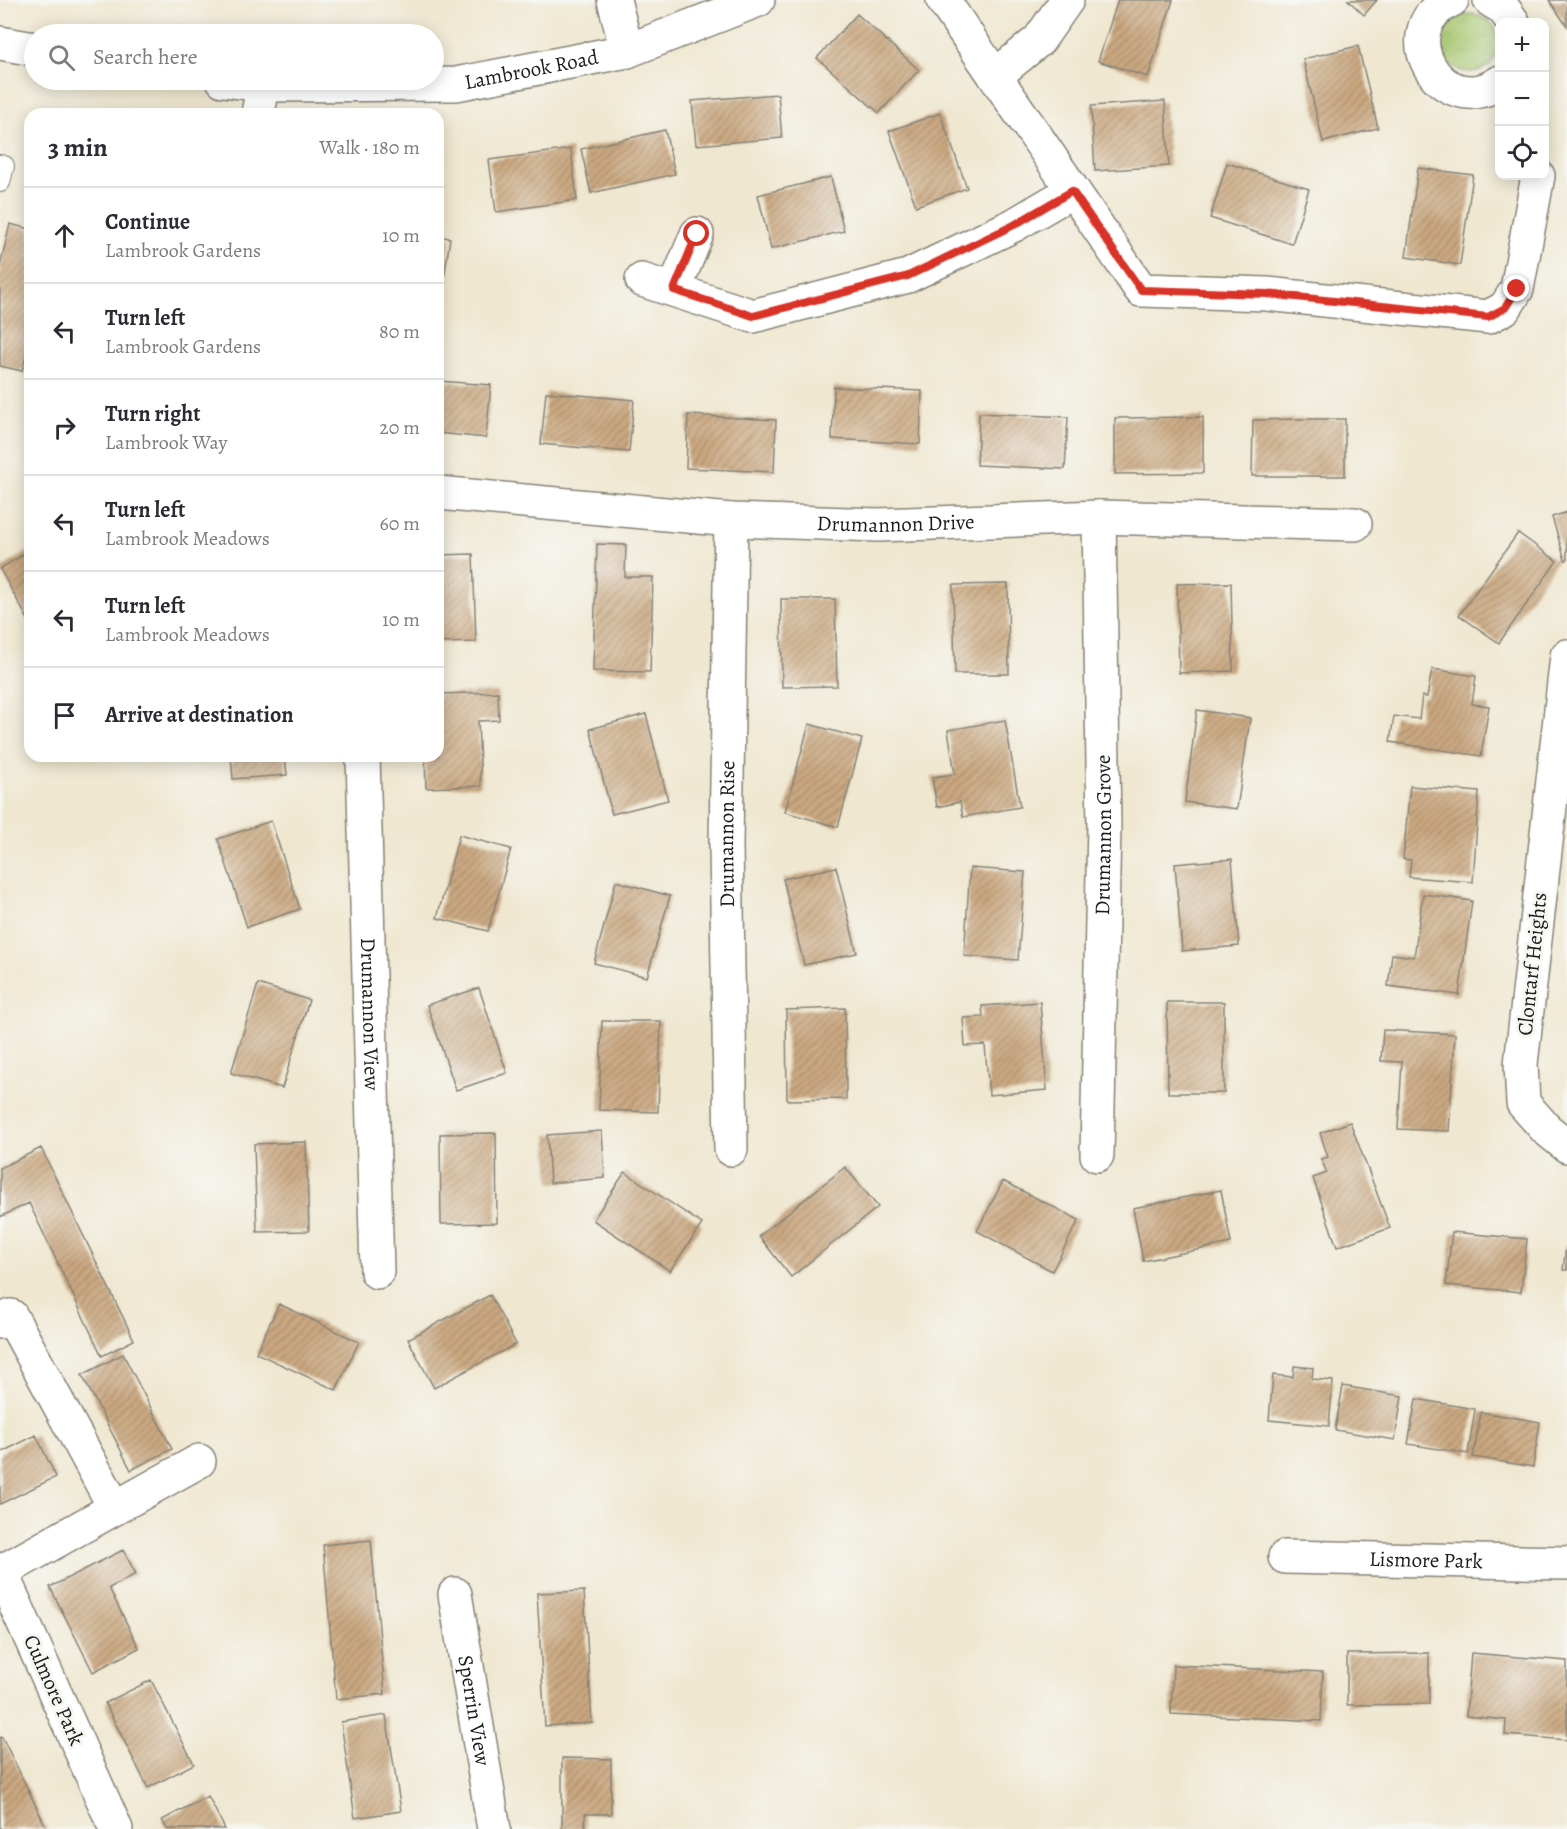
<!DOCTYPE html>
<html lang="en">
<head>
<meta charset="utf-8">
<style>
  body { margin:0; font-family:Alegreya,serif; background:#f2f2f3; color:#2b2b33 }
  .controls { position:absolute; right:18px; top:18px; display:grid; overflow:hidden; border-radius:12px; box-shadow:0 3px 15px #0003 }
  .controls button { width:54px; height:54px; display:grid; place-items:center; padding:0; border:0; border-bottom:2px solid #e1e1e2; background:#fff; color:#2b2b33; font:30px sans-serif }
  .stop { position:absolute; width:18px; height:18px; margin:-14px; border:4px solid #d93025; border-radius:50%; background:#fff }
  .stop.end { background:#d93025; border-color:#fff; box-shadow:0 2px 6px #0008 }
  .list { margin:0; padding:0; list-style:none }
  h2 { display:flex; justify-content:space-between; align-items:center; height:78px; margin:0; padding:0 24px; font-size:26px }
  h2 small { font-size:20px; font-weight:400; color:#7c7c81 }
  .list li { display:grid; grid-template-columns:39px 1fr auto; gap:18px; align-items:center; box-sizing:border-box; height:96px; padding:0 24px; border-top:2px solid #e1e1e2 }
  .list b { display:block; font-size:22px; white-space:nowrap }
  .list p { margin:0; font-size:20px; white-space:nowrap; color:#7c7c81 }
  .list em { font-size:20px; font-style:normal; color:#7c7c81 }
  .icon { flex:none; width:33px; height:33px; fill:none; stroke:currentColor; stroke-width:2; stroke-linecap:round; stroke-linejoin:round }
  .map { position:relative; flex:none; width:1567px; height:1829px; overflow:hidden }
  .search { position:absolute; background:#fff; box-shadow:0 3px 15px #0003; left:24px; top:24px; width:420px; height:66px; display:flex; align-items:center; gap:15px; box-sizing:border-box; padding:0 21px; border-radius:33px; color:#7c7c81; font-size:22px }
  .panel { position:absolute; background:#fff; box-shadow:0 3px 15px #0003; left:24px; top:108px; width:420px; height:654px; border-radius:18px }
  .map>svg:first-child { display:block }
  .grass { fill:url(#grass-tufts); stroke:#607044; stroke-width:1.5 }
  .building { fill:url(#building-hatch) }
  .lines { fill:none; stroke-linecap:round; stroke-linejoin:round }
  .service-casing { stroke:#868276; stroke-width:22 }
  .minor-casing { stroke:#868276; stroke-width:36 }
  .service { stroke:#fff; stroke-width:20 }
  .minor { stroke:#fff; stroke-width:33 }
  .route { stroke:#d93025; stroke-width:8 }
  .labels { text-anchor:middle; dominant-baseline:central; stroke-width:6; stroke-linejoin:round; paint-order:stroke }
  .street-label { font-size:21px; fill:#1c1c1c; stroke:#f6f6f2 }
</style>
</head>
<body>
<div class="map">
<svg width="1567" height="1829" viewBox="0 0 1567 1829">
  <defs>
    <pattern id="grass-tufts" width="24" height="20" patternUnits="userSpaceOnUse" patternTransform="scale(1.5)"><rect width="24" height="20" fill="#a5c46c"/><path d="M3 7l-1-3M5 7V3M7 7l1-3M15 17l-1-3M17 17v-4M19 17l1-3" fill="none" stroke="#8da85d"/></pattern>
    <pattern id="building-hatch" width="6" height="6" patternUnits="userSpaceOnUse" patternTransform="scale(1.5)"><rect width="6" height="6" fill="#cba981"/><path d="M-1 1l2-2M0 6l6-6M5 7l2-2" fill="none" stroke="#a48969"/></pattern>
  </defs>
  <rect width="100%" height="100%" fill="#f6f6f2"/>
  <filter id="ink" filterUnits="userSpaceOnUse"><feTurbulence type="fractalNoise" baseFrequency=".0167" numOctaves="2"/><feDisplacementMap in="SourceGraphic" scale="12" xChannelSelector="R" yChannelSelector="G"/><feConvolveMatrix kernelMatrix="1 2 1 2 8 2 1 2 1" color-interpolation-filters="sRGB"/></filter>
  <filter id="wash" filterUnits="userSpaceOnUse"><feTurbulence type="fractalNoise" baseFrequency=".008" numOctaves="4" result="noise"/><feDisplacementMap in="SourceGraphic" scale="24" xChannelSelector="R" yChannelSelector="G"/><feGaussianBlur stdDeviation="1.35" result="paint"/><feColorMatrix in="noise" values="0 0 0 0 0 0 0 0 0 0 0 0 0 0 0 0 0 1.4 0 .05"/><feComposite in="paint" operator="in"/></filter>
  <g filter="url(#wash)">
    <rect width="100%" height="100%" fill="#efe7d0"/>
    <path class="grass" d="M1441 43a29 29 0 1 1 58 0a29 29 0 1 1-58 0Z"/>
    <g id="blocks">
      <path class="building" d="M1118,0h55l-25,77 -50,-16z
        M1348,0h29l-13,15z
        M1549,0h18v26z
        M857,14l62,56 -40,43 -62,-55z
        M1358,46l20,82 -55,14 -20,-83z
        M778,94l4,44 -86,7 -4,-44z
        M1165,101l4,65 -74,5 -4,-65z
        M940,113l27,75 -51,18 -27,-75z
        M665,130l10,44 -84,19 -10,-44z
        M571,149l6,51 -81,12 -7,-52z
        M1227,163l82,26 -17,55 -82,-26z
        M1418,168l55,7 -13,90 -54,-8z
        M831,177l13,54 -73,18 -13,-54z
        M10,224l20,5v111l-8,31 -22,-5v-100z
        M438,236l12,2 -8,54 -4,-1z
        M438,381l53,4 -5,53 -48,-5z
        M834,387l88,4 -2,53 -88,-5z
        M546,392l88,8 -5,52 -88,-8z
        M979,413l89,4 -3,52 -88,-4z
        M688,415l88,5 -2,52 -88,-4z
        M1203,417v56l-88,1v-56z
        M1298,419h47v57h-93l1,-56z
        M1567,512v48h-2l-13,-43z
        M1518,533l39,28 -58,82 -40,-28z
        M597,544l29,1 -1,32h28l-3,95 -57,-1z
        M30,550v73l-30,-54z
        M473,554l3,88 -38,1v-88z
        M1231,583l2,88 -54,2 -2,-89z
        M1008,584l1,90h-54l-2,-89z
        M781,599h54l2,87 -55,1z
        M1432,669l44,7 -4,28 17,2 -8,50 -91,-14 4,-26 25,3 3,-23 5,1z
        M498,692l1,28 -21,1 3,65 -55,2 -1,-32h13v-62z
        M1197,710l53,8 -13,91 -52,-7z
        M646,714l22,86 -56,14 -22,-85z
        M1005,720l15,87 -57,10 -3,-15 -23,5 -5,-30 23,-3 -7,-44z
        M809,724l53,15 -24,88 -53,-15z
        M231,756h54l2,19 -54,4z
        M1410,786l69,6 -6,90 -64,-5 2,-17 -8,-1z
        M271,821l29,88 -53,18 -29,-88z
        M459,835l52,14 -23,82 -51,-13z
        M1232,859l7,87 -57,5 -7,-87z
        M836,867l21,86 -53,12 -21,-86z
        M970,868l55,4 -7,88 -54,-4z
        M616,881l54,15 -23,81 -53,-14z
        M1423,894l49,7 -13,94 -71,-9 4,-32 22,3z
        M258,984l51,16 -27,88 -51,-15z
        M479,988l28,85 -51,17 -29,-85z
        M1040,1002l7,88 -58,5 -4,-50 -20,1 -2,-28 20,-1 -1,-11z
        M1167,1002h57v91h-56z
        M845,1008l1,91 -59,1 -1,-90z
        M602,1021h59l-3,91 -59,-2z
        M1383,1030l72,4 -6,97 -51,-2 4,-67 -21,-1z
        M1350,1122l40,106 -53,19 -24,-69 14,-5 -6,-14 7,-2 -8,-24z
        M602,1131l3,47 -55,5 -3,-48z
        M496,1133l1,90 -56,1 -1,-90z
        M306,1142l3,89 -52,1 -3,-88z
        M41,1148l93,192 -32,16 -73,-153 -29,14v-49z
        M845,1167l33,40 -87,70 -32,-41z
        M625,1172l77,52 -32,47 -77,-51z
        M1003,1181l76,39 -27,51 -75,-40z
        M1221,1190l10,53 -88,18 -10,-53z
        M1452,1232l75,7 -6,53 -75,-7z
        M1566,1247h1v23h-4z
        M490,1295l26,49 -82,44 -26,-49z
        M279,1304l80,38 -23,48 -80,-37z
        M123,1354l49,95 -41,21 -49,-95z
        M1294,1366l19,2 -1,11 21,2 -4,45 -60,-6 4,-45 20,2z
        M1343,1386l59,10 -7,44 -60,-10z
        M1416,1399l59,10 -7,45 -60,-10z
        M1481,1412l59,10 -7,45 -60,-10z
        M36,1435l20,42 -56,27v-51z
        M371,1540l14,154 -49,5 -13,-154z
        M123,1550l13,24 -27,14 30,60 -46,24 -43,-85z
        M584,1591l8,132 -47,3 -8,-133z
        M1429,1653v51l-82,1v-51z
        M1471,1653l96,8v79l-62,-5 1,-15 -40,-4z
        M1173,1665l150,7 -2,49 -150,-7z
        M151,1680l43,84 -46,24 -43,-85z
        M386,1715l15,96 -46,7 -14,-96z
        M2,1737l16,32 29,60h-47v-91z
        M562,1758l49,1v55h-26v15h-23z
        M208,1796l17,33h-58l-5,-9z"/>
    </g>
  </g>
  <g filter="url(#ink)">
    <use href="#blocks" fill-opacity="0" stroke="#868276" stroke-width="1.5"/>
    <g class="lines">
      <g class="service-casing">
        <path id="service" d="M0,165l4,1 -4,16"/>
      </g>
      <g class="minor-casing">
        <g id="minor">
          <path d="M614,0l13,51"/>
          <path d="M943,0l198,290 126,4 221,23 17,-9 12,-19 21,-113"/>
          <path d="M1452,0c-64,27 -12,123 48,82"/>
          <path d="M1490,0l13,8 10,14"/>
          <path d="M0,43l34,6"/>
          <path d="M995,76l44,-36 28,-40"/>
          <path id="s1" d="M223,80l40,5 193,-1 171,-33 131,-51"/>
          <path d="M258,114l5,-29"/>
          <path d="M642,280l111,36 155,-40 106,-51 58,-34"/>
          <path d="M674,290l23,-56"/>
          <path id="s2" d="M438,493l293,27 147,5 221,-8 256,7"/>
          <path d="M1567,656l-46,408 2,39 23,26 21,17"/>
          <path id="s3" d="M363,756l14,516"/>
          <path id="s4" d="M731,1149l-5,-304 5,-325"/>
          <path id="s5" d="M1097,1155l7,-329 -5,-309"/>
          <path d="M0,1322l11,-6 104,192"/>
          <path id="s6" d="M1285,1557l282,6"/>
          <path id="s7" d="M455,1594l39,235"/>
          <path d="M116,1829l-115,-257 198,-111"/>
        </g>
      </g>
      <use href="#service" class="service"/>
      <use href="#minor" class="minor"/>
    </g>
  </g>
  <g class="lines" filter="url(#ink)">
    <path class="route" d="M697,234l-23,56 79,26 155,-40 106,-51 58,-34 69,99 126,4 221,23 17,-9 12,-19"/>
  </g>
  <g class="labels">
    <g class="street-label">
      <text stroke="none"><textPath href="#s1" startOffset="310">Lambrook Road</textPath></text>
      <text stroke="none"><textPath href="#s2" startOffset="459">Drumannon Drive</textPath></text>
      <text stroke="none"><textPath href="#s4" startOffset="315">Drumannon Rise</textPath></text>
      <text stroke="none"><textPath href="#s5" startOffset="320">Drumannon Grove</textPath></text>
      <text transform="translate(1532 964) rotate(-84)">Clontarf Heights</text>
      <text stroke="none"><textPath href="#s3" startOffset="258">Drumannon View</textPath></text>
      <text stroke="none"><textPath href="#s6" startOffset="141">Lismore Park</textPath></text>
      <text transform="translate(54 1690) rotate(66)">Culmore Park</text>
      <text stroke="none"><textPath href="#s7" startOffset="118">Sperrin View</textPath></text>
    </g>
  </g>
</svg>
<div class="controls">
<button>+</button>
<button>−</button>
<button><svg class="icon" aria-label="locate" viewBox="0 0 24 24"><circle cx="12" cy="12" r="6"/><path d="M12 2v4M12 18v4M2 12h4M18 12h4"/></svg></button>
</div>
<div class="stop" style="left:697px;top:234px"></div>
<div class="stop end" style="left:1517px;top:289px"></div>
<div class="search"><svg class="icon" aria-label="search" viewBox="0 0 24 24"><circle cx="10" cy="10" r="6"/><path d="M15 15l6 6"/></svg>Search here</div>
<section class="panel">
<h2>3 min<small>Walk · 180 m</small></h2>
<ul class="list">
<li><svg class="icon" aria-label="ahead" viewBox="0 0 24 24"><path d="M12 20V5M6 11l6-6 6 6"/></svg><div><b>Continue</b><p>Lambrook Gardens</p></div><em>10 m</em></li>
<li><svg class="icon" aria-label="left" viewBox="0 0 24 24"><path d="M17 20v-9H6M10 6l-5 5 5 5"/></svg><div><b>Turn left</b><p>Lambrook Gardens</p></div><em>80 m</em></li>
<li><svg class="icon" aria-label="right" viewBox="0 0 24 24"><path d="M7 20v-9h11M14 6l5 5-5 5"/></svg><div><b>Turn right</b><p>Lambrook Way</p></div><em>20 m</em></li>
<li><svg class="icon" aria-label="left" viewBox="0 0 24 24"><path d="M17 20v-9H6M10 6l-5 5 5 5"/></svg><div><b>Turn left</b><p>Lambrook Meadows</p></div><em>60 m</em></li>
<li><svg class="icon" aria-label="left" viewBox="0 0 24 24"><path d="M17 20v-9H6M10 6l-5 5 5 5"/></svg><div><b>Turn left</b><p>Lambrook Meadows</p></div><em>10 m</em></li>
<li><svg class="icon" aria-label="arrive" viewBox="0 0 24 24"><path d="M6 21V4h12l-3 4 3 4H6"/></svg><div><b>Arrive at destination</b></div></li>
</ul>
</section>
</div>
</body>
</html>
